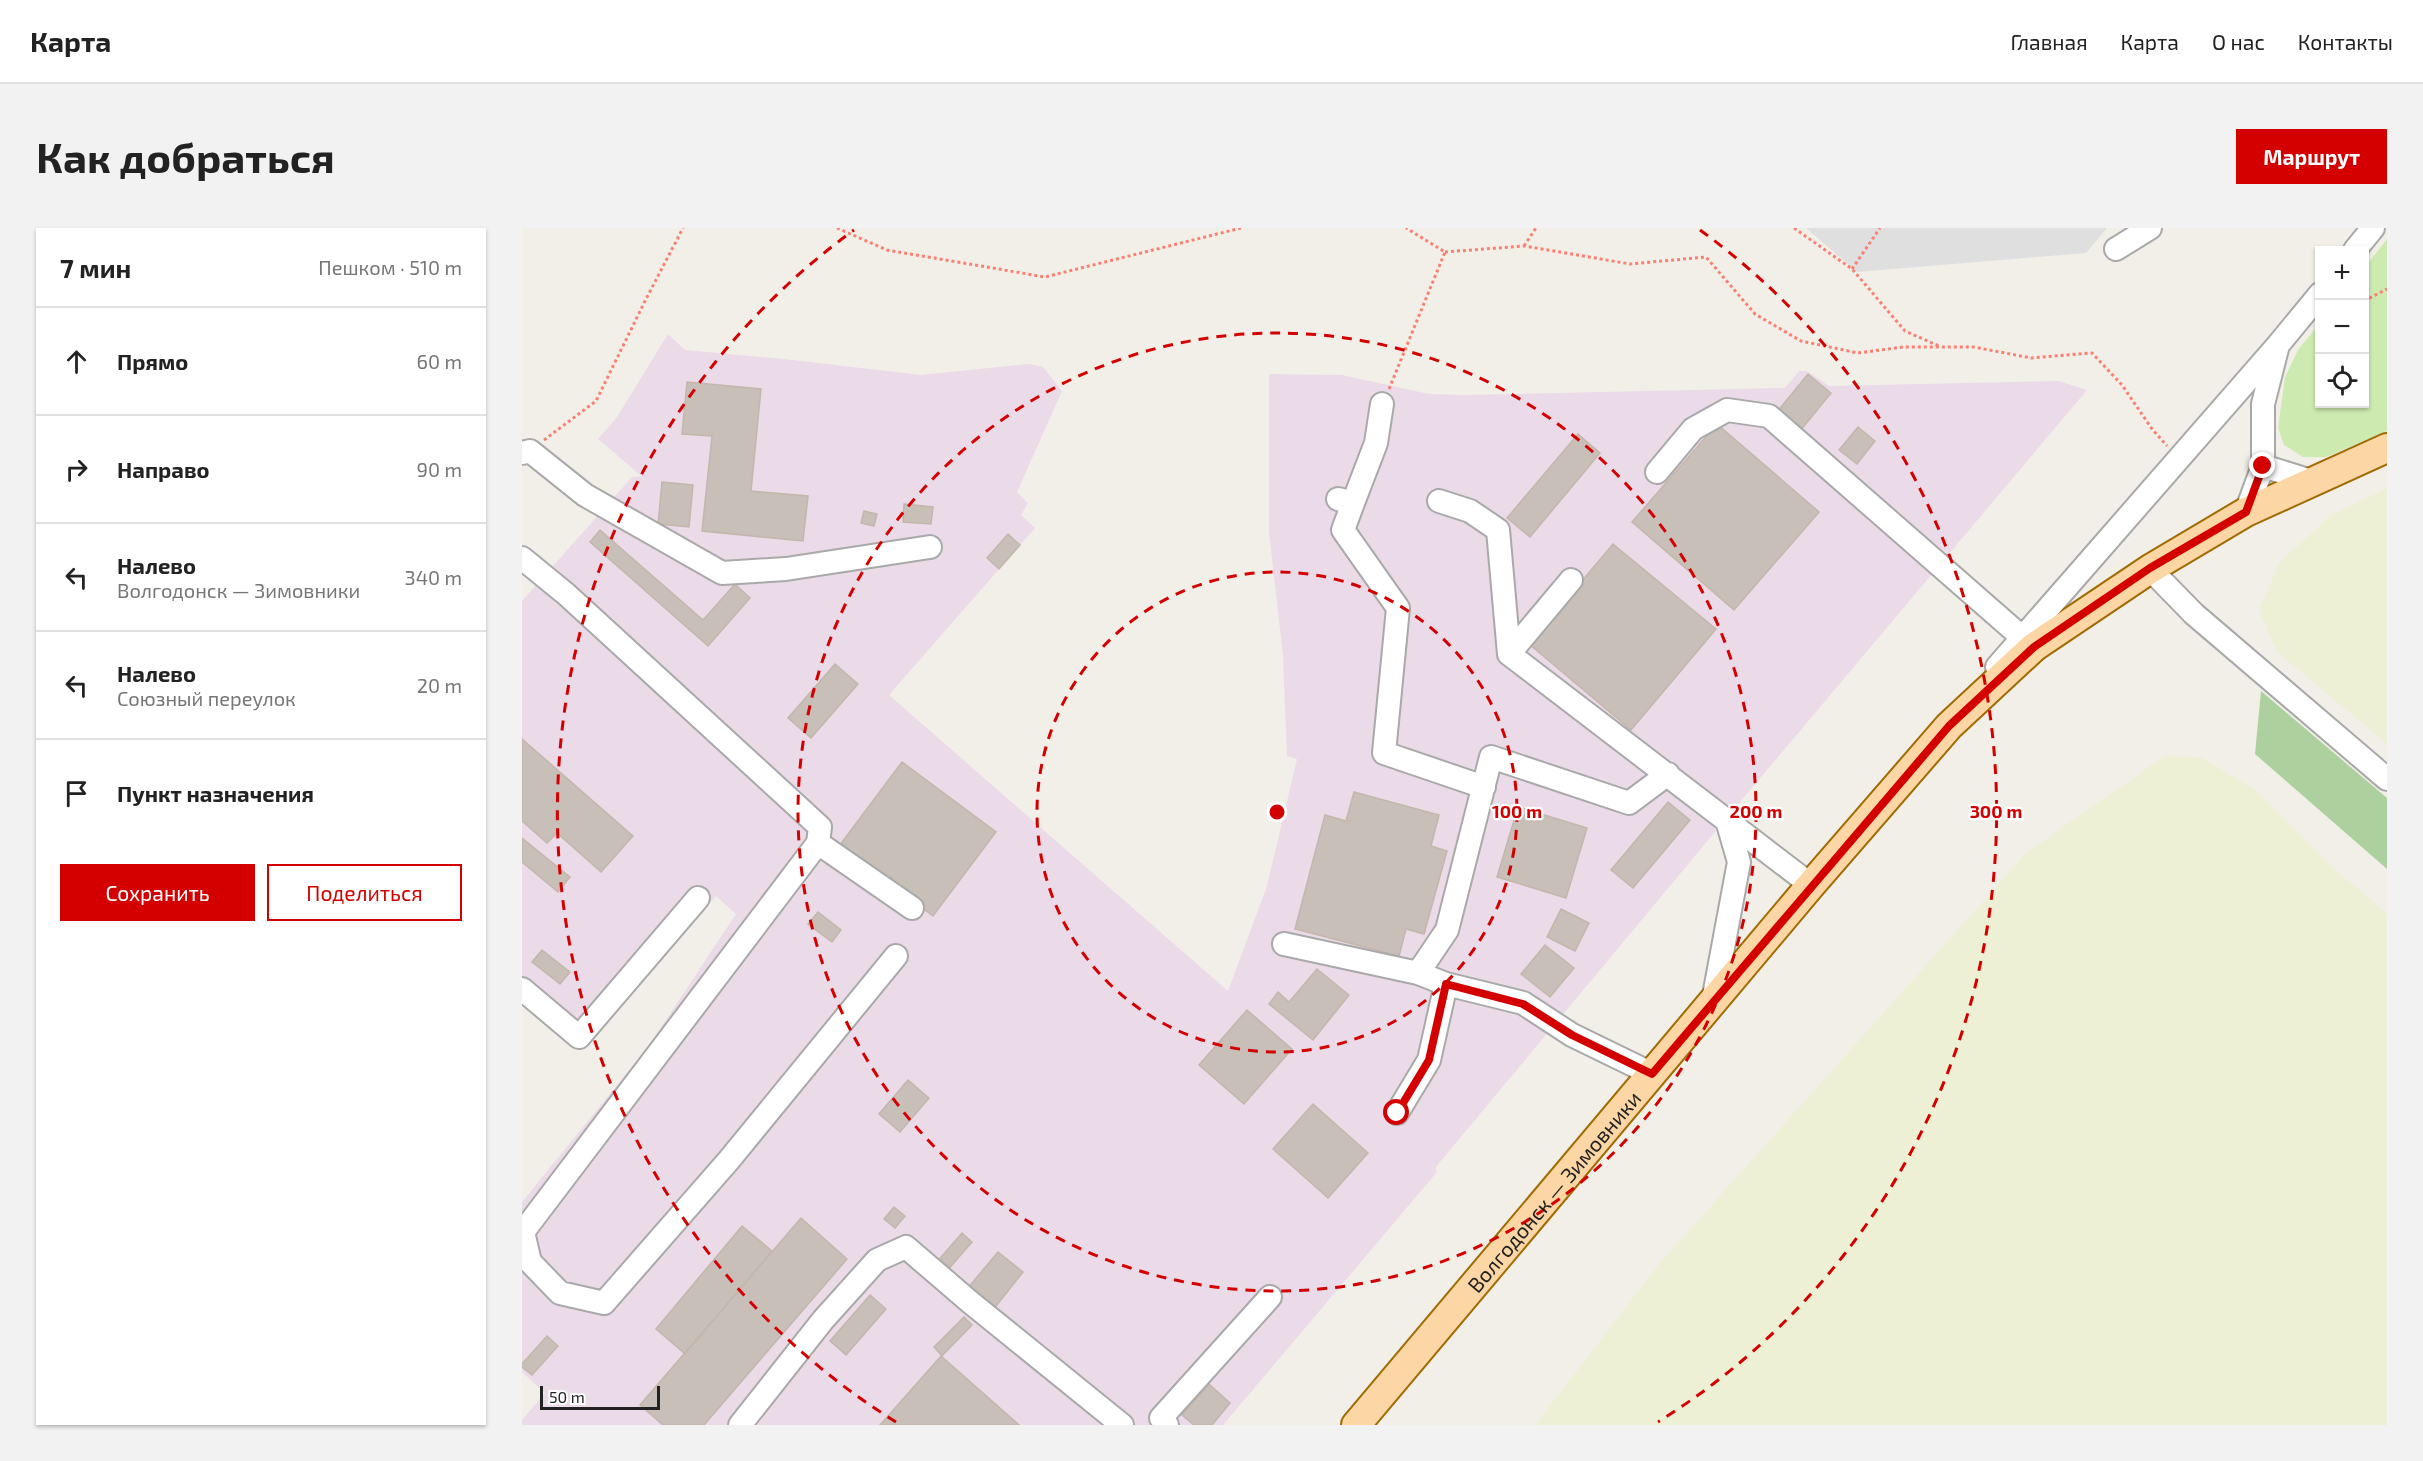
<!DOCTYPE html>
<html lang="ru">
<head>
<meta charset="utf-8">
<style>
  body { margin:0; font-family:"Exo 2",sans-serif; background:#f2f2f2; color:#222 }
  .controls { position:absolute; right:18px; top:18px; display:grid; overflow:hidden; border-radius:0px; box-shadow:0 2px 4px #0004 }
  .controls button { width:54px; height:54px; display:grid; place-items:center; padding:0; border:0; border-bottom:2px solid #e0e0e0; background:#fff; color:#222; font:30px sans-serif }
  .scale { position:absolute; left:18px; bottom:15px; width:120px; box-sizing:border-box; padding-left:6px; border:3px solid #222; border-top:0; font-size:16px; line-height:21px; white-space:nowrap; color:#222; -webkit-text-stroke:4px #fff; paint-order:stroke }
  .stop { position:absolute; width:18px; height:18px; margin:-14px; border:4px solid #d40000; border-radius:50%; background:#fff }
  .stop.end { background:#d40000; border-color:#fff; box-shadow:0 2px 6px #0008 }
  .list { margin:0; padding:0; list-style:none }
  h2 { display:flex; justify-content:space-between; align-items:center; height:78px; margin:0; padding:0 24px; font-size:26px }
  h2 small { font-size:20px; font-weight:400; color:#767676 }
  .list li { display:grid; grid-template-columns:39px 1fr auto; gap:18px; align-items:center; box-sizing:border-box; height:108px; padding:0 24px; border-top:2px solid #e0e0e0 }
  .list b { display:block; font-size:22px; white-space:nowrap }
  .list p { margin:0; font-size:20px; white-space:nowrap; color:#767676 }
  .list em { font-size:20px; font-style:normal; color:#767676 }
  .actions { display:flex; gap:12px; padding:18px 24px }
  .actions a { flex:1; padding:14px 0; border:2px solid #d40000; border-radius:0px; text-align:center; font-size:21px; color:#d40000 }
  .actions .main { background:#d40000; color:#fff }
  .icon { flex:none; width:33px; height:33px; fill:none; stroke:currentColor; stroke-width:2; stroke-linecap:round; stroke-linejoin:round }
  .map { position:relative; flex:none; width:1865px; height:1197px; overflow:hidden; border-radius:0px }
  header { display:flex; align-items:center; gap:36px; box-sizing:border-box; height:84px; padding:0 30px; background:#fff; border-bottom:2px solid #e0e0e0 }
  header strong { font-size:28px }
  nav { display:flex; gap:33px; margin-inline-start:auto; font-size:21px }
  .intro { display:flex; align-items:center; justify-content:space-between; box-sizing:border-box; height:144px; padding:0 36px }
  h1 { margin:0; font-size:42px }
  .button { padding:15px 27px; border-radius:0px; background:#d40000; color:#fff; font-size:21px; font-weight:700 }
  main { display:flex; gap:36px; padding:0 36px }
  aside { flex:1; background:#fff; border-radius:0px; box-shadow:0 2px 4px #0004 }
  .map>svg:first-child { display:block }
  .residential { fill:#e0dfdf }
  .industrial { fill:#ebdbe8 }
  .farmland { fill:#eef0d5 }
  .grass { fill:#cdebb0 }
  .forest { fill:#add19e }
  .building { fill:#c7bfb8; stroke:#c4b6ab; stroke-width:1.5 }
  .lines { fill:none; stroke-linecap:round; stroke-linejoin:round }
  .minor-casing { stroke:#a9a9a9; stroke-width:26 }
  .major-casing { stroke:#a06b00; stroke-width:32 }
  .path { stroke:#fa8072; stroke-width:3; stroke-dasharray:3 3; stroke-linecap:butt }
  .minor { stroke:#fff; stroke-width:22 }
  .major { stroke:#fcd6a4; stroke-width:28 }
  .route { stroke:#d40000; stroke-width:8 }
  .ring { fill:none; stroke:#d40000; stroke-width:3; stroke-dasharray:10 8 }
  .labels { text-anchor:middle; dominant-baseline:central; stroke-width:4.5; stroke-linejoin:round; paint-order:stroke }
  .street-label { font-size:21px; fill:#222; stroke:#fff }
  .centre { fill:#d40000; stroke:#fff; stroke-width:3 }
  .ring-label { font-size:18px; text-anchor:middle; font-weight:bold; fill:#d40000; stroke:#fff; stroke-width:4.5; stroke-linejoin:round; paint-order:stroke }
</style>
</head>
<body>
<header>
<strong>Карта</strong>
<nav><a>Главная</a><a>Карта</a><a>О нас</a><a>Контакты</a></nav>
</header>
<div class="intro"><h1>Как добраться</h1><a class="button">Маршрут</a></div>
<main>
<aside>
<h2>7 мин<small>Пешком · 510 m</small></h2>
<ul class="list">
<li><svg class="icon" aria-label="ahead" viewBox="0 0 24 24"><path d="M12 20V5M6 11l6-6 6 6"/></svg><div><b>Прямо</b></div><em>60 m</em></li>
<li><svg class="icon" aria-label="right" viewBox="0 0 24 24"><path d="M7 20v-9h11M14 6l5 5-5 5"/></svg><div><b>Направо</b></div><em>90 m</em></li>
<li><svg class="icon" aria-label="left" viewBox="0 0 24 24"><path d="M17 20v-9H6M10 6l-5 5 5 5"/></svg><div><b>Налево</b><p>Волгодонск — Зимовники</p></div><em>340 m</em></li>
<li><svg class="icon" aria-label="left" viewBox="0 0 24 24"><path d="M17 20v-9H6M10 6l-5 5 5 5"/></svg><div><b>Налево</b><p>Союзный переулок</p></div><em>20 m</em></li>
<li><svg class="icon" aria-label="arrive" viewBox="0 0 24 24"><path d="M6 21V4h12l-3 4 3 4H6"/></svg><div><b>Пункт назначения</b></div></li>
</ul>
<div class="actions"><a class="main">Сохранить</a><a>Поделиться</a></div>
</aside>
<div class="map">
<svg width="1865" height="1197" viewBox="0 0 1865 1197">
  <rect width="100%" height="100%" fill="#f2efe9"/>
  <path class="residential" d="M1284,0h301l-21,25 -229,19z"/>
  <path class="industrial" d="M146,106l17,16 99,9 137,16 108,-11 14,3 19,24 -45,101 11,11 -7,12 14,13 -146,167 339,296 39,-105 30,-127 -10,-3 -4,-100 -14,-124v-158l73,1 87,19 37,1 319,-7 14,-17h8l22,15 230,-5 28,9 -363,431 -289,347 2,4 -214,253h-701v-5l23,-27 -23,-21v-170l126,-155 88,-133 -20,-18 -125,146 -69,-61v-380l110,-124 9,-1 -43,-37 19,-22z"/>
  <path class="farmland" d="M1865,260v256l-110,-92 -18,-42 20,-47 52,-48z
    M1643,528l35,1 54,32 80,80 53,44v512h-852l124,-161 368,-412z"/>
  <path class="grass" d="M1865,11v192l-61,26h-23l-19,-12 -6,-17 7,-51 13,-27 21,-26 1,80h44l1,-137z"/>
  <path class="forest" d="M1739,463l126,107v71l-132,-115z"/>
  <path class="building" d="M1286,146l23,19 -31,38 -23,-19z
    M165,154l74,7 -10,102 57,5 -5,45 -101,-10 10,-95 -30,-2z
    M1195,196l102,88 -85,98 -102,-88z
    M1336,199l17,14 -18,23 -18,-14z
    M1056,206l22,19 -70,84 -23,-19z
    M140,254l31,3 -4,42 -31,-3z
    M382,276l29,3 -2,17 -28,-2z
    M342,283l13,3 -3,12 -13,-3z
    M78,302l103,90 32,-36 15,14 -42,48 -118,-104z
    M486,306l12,11 -21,24 -12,-11z
    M1091,316l103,85 -85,101 -102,-86z
    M313,436l23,20 -47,54 -23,-20z
    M0,511l111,97 -32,36 -44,-39 -10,10 -25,-22z
    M380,534l94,70 -63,84 -94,-70z
    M832,564l85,23 -8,31 16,5 -23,83 -18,-5 -7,27 -104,-27 30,-114 21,6z
    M1146,574l22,18 -57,68 -22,-18z
    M996,579l69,21 -21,70 -69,-21z
    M0,610l48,39 -12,15 -36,-30z
    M1039,681l28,14 -14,28 -28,-14z
    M296,684l23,18 -9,12 -24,-18z
    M1023,717l29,23 -24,29 -29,-23z
    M20,722l28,22 -10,12 -28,-22z
    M795,741l32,26 -36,45 -44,-36 9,-12 11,10z
    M725,782l45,39 -48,55 -45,-39z
    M386,852l21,18 -29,34 -21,-18z
    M791,876l55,49 -40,45 -55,-49z
    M372,979l11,9 -10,12 -11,-9z
    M279,990l46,41 -143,166h-41l-23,-20z
    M220,998l30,25 -87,103 -29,-25z
    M440,1005l10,9 -26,30 -10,-9z
    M476,1024l25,20 -30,38 -26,-21z
    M348,1067l16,14 -40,46 -16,-14z
    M442,1089l8,8 -30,31 -8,-9z
    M25,1108l11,10 -26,29 -10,-8v-3z
    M419,1128l78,69h-139z
    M687,1156l21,19 -18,22h-18l-12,-10z"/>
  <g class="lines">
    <g class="minor-casing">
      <path id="minor" d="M1594,21l34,-21
        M1833,22l18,-22
        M0,225l8,-2 55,44 137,78 64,-4 144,-22
        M1741,238l48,15
        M1135,244l36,-43 34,-19 42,6 263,230
        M816,271l15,4 23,-60 6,-39
        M917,273l31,10 28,19 11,124
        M831,275l-10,27 55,78 -14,145 100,34
        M1724,284l17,-46v-62l15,-59 42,-51
        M0,330l44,36 254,233 -2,16 94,65
        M1628,341l44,45 193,165
        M1049,352l-62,74 302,231
        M1475,439l281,-322
        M296,615l-295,389 7,30 30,31 44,10 125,-143 167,-204
        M762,716l134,29 28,11 -17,76 -32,53
        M896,745l29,-43 44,-173 138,46 39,-29
        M924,756l77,19 49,32 80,39
        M0,761l57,48 119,-139
        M1191,773l26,-139 -11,-38
        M218,1197l83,-105 54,-60 29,-13 64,55 152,123
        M645,1197l-6,-7 109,-121"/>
    </g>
    <g class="major-casing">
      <g id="major">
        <path id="s1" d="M834,1197l455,-540 138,-159 85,-79 116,-78 96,-57 141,-64"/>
      </g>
    </g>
    <path class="path" d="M315,0l50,22 158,27 196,-49
      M1272,0l58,41 53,62 34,15
      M1002,18l12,-18
      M923,24l79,-6 106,18 76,-7 49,57 46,27 57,12 45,-6h71l57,11 61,-5 30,32 30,44 15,17
      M1330,41l28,-41
      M1842,73l23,-12
      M867,161l56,-137 -39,-24
      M22,212l52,-39 50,-102 37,-71"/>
    <use href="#minor" class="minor"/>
    <use href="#major" class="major"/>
  </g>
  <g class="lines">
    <path class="route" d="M875,885l32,-53 17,-76 77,20 49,31 80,39 297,-348 85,-79 116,-79 96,-56 17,-46"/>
  </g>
  <g class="ring">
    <circle cx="755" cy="584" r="240"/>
    <circle cx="755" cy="584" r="479"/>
    <path d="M374 1194A719 719 0 0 1 332 2M1178 2A719 719 0 0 1 1136 1194"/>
  </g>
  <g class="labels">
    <g class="street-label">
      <text stroke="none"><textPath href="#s1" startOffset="306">Волгодонск — Зимовники</textPath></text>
    </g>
  </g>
  <circle cx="755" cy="584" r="9" class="centre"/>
  <g class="ring-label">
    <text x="995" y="590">100 m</text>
    <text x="1234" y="590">200 m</text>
    <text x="1474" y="590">300 m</text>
  </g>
</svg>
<div class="controls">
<button>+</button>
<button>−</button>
<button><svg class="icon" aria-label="locate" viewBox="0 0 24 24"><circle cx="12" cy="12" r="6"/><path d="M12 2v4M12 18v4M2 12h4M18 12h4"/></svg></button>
</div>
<div class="scale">50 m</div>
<div class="stop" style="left:875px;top:885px"></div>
<div class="stop end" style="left:1741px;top:238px"></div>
</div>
</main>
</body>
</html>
